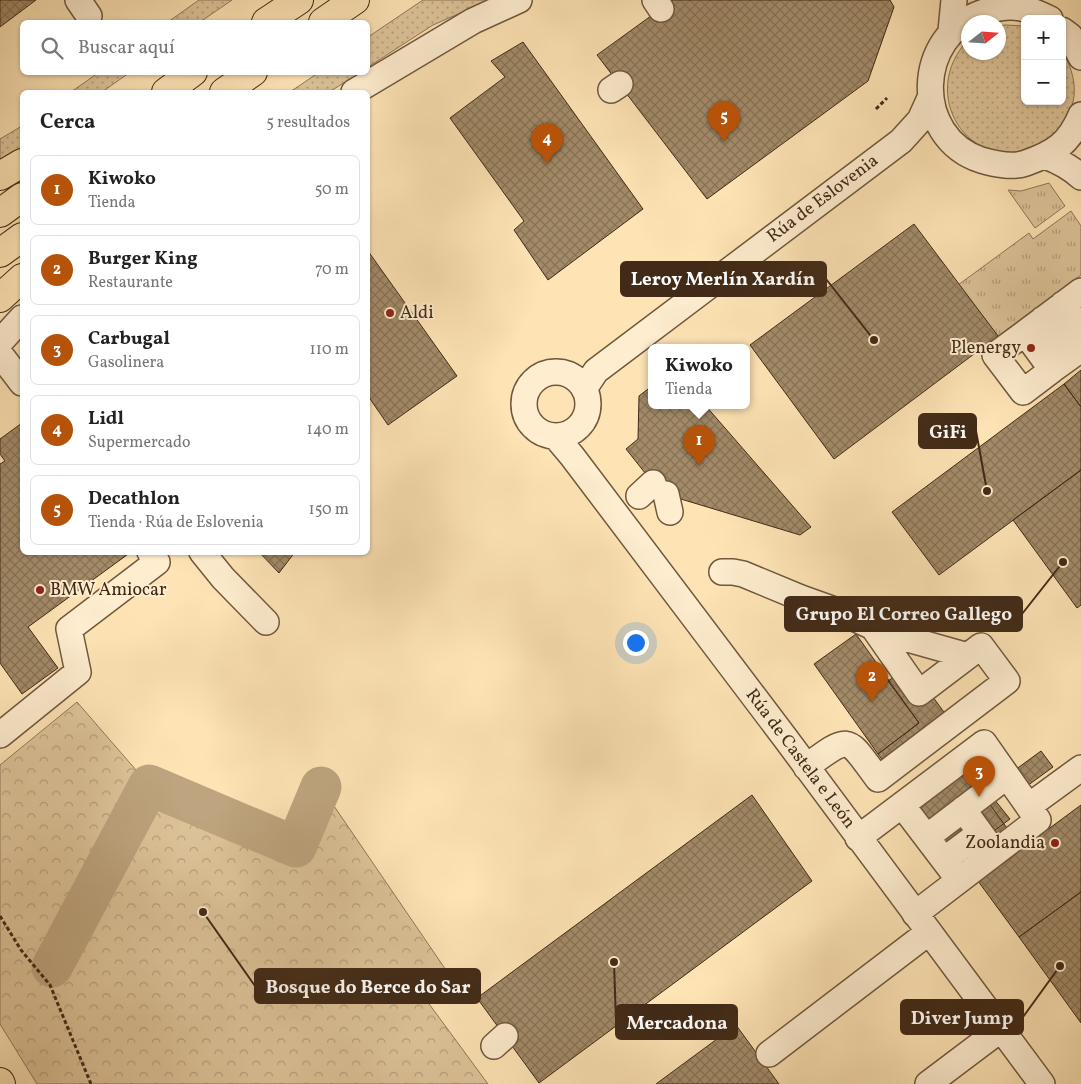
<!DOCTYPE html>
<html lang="es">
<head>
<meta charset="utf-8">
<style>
  body { margin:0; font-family:Vollkorn,serif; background:#f2f2f2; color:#222 }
  .controls { position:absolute; right:15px; top:15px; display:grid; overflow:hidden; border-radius:8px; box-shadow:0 1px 4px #0004 }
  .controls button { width:45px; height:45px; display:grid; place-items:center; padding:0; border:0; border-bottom:1px solid #e0e0e0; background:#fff; color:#222; font:25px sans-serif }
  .compass { position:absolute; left:961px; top:15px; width:45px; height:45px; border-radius:50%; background:#fff; box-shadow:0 1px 4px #0004; rotate:73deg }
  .you { position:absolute; left:635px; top:642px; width:18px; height:18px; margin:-12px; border:4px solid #fff; border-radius:50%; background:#1a73e8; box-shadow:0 0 0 8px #1a73e833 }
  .badge { display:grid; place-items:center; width:32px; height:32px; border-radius:50%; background:#b45309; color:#fff; font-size:16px; font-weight:700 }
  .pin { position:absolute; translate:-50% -41px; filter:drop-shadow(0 1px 2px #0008) }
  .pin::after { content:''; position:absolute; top:26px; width:18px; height:15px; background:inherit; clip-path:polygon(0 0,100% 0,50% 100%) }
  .popup { position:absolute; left:648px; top:344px; width:102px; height:65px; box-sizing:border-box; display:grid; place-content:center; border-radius:8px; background:#fff; filter:drop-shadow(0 1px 4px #0005); font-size:16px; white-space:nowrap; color:#767676 }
  .popup b { font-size:19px; color:#222 }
  .popup::after { content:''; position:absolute; left:50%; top:100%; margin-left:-10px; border:10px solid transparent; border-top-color:#fff }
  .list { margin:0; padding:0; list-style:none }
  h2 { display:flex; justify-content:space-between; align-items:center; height:65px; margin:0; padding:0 20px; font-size:21px }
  h2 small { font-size:16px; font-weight:400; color:#767676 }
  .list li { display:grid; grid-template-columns:32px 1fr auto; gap:15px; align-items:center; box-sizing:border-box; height:70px; margin:0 10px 10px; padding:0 10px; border:1px solid #e0e0e0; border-radius:8px }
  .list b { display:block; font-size:19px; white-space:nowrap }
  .list p { margin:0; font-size:16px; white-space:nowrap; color:#767676 }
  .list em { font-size:16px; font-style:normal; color:#767676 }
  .icon { flex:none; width:28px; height:28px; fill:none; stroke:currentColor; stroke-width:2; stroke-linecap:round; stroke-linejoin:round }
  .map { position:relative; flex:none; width:1081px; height:1084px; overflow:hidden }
  .search { position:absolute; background:#fff; box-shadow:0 1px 4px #0004; left:20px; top:20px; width:350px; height:55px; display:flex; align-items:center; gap:12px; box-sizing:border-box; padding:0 18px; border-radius:8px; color:#767676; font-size:19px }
  .panel { position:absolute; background:#fff; box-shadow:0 1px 4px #0004; left:20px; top:90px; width:350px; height:465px; border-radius:8px }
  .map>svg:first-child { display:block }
  .grass { fill:url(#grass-tufts); stroke:#907758 }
  .forest { fill:url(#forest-crowns); stroke:#907758 }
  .park { fill:url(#park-dots); stroke:#907758 }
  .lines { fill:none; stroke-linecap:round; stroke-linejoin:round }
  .river { stroke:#bea57f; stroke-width:41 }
  .building { fill:url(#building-cross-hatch); stroke:#412a17 }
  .minor-casing { stroke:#70583e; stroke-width:28 }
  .highway-casing { stroke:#412a17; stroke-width:30 }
  .path { stroke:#412a17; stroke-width:3; stroke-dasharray:4 2.5; stroke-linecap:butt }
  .minor { stroke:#feedcf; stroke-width:25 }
  .highway { stroke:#fee4b5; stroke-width:28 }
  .poi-dot { fill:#8f2418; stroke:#feedcf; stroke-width:2 }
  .labels { text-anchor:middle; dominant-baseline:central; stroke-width:4; stroke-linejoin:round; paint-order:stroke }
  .street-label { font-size:18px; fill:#412a17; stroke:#feedcf }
  .poi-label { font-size:18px; fill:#412a17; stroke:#feedcf; text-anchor:start }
  .leader { fill:none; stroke:#412a17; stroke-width:2 }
  .callout-dot { fill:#412a17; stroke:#feedcf; stroke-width:2 }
  .callout { fill:#412a17; stroke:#412a17; stroke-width:2 }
  .callout-label { font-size:19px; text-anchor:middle; font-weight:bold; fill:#fff }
</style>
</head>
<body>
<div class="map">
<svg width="1081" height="1084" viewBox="0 0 1081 1084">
  <defs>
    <pattern id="grass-tufts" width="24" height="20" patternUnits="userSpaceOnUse" patternTransform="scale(1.25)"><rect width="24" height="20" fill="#dec49a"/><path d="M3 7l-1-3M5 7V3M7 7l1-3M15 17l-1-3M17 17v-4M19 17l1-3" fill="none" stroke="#b69f7d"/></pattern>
    <pattern id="forest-crowns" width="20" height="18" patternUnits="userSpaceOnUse" patternTransform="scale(1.25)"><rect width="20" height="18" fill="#dec49a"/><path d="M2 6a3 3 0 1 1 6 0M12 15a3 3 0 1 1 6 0" fill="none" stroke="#b69f7d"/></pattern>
    <pattern id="park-dots" width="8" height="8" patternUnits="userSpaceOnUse" patternTransform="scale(1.25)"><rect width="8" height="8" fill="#dec49a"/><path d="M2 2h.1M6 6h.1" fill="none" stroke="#b69f7d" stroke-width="1.8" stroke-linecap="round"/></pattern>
    <pattern id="building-cross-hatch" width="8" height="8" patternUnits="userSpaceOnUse" patternTransform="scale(1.25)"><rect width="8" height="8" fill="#a38b69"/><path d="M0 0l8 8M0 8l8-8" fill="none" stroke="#867255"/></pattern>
  </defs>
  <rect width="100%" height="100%" fill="#fee4b5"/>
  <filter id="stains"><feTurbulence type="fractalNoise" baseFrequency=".004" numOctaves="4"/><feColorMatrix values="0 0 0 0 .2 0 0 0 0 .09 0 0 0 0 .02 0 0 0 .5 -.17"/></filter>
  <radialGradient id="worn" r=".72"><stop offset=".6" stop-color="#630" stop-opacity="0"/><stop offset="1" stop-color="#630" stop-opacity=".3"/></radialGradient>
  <path class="grass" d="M1049,183l16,23 -30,22 -27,-38 13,1z
    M1071,211l10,15v49l-83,61 -40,-51 71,-52 4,6z"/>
  <path class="forest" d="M77,702l72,83 147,62 25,-60 129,189 -26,21 64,87h-451l-37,-60v-259z"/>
  <path class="park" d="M199,0h33l-32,22h-32z
    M423,0h67l-57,25 -65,42v-30z
    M1005,25l20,1v75h37v-50c12,19 18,45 5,65 -3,6 -6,12 -10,16 -6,8 -14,11 -22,15 -66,28 -118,-53 -67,-107v12h30l1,-26z
    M98,73h31l-27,19h-31z
    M318,73v-1l42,1 -31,19h-39z
    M22,126v21l-22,14v-22z"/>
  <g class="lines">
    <path class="river" d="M52,967l97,-182 147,62 25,-60"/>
  </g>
  <path class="building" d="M0,0h36l-36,27z
    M673,0h217l4,7 -26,74 -161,118 -110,-144z
    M523,42l120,167 -95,71 -34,-50 10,-9 -74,-103 55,-41 -14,-16z
    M914,224l84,112 -164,123 -84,-114z
    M368,251l89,125 -69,49 -20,-29z
    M1081,370v37l-17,-23z
    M1064,384l17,23v63l-142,105 -47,-63z
    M652,386v19h53l106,122 -11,8 -139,-42 -35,-44 12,-10 1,-43z
    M22,423v129h109l-103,75 30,41 -36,26 -22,-31v-199l5,-3 -5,-7v-15z
    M1081,470v135l-4,3 -64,-88z
    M259,552h36l-16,21z
    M856,634l63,89 -41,31 -64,-90z
    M910,666l45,61 -63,46 -14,-19 41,-31 -31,-42z
    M1041,751l12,16 -26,19 -12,-16z
    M962,766l50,69 -48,36 -51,-69z
    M752,795l60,86 -273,202 -62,-85z
    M994,799l16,20 -23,17 -15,-21z
    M1081,805v87l-62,45 -41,-56z
    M1081,892v131l-62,-86z
    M736,1025l43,59h-123z"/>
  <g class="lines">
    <g class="minor-casing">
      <path id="minor" d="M78,0l11,16
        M655,0l6,9
        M1050,19c-8,-4 -17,-8 -25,-10 -13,-4 -29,-1 -41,3 -70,23 -72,125 -3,148 14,4 31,8 45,3 28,-10 43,-19 55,-48
        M1062,30l8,6 11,21
        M951,31l3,-31
        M611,90l9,-6
        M354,92l119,-71 46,-21
        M1045,156c14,5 25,11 36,21
        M1081,291l-56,42 27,37 29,-21
        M1063,304l18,26
        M1043,319l28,37
        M1025,333l-30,22 28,37 29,-22
        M0,342l22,-24
        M0,354l22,29
        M524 404a32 32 0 1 1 64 0a32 32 0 1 1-64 0Z
        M584,389l12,-18 305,-230 19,-21 10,-22
        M556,437l16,19 214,283 256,345
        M666,494l4,18
        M639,496l14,-13
        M202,552l21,26 43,44
        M722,572h11l10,2 58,24 42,15 30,14 46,66 62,-47 26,35 -129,98c-32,-43 -27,-45 -72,-12
        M873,627l17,7 78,22
        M0,735l78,-63 -9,-43 88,-67 -7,-10
        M902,805l57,75
        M1029,806l52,-38
        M963,809l32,44
        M927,837l80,-61
        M858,838l126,-95 54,77 -123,94
        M944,860l36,-27
        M494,1046l11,-10
        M769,1054l160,-122
        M928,1084l73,-55"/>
    </g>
    <g class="highway-casing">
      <path id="highway" d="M266,22l33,-22
        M323,22l32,-22
        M166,92l27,-20
        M224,92l29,-20
        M0,176l22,-13
        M0,213l22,-16
        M0,253l22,-16
        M0,298l22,-20
        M0,1082l1,2"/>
    </g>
    <path class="path" d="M876,109l11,-11
      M0,916l21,34 29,35 41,99"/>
    <use href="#minor" class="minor"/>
    <use href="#highway" class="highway"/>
  </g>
  <g class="poi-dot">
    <circle cx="390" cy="313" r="5"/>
    <circle cx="1031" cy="348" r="5"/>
    <circle cx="40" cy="590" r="5"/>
    <circle cx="1055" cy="843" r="5"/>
  </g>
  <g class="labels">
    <g class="street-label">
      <text transform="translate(823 199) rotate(-37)">Rúa de Eslovenia</text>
      <text transform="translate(800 759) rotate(53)">Rúa de Castela e León</text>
    </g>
    <g class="poi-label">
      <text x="400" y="313">Aldi</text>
      <text x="1021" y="348" text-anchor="end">Plenergy</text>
      <text x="50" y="590">BMW Amiocar</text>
      <text x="1045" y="843" text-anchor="end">Zoolandia</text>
    </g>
  </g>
  <path class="leader" d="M874 340L826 279M987 491L976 431M1063 562L1022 614M203 912L255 986M1060 966L1023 1017M614 962L616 1022"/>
  <g class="callout-dot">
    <circle cx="874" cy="340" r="5"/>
    <circle cx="987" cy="491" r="5"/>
    <circle cx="1063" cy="562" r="5"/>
    <circle cx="203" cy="912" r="5"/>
    <circle cx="1060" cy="966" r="5"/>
    <circle cx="614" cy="962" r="5"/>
  </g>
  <g class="callout">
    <rect x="621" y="262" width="205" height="34" rx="5"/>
    <rect x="919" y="414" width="57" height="34" rx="5"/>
    <rect x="785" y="597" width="237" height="34" rx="5"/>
    <rect x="255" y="969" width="225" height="34" rx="5"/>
    <rect x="901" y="1000" width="122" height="34" rx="5"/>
    <rect x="616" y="1005" width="121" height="34" rx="5"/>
  </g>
  <g class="callout-label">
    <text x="723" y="285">Leroy Merlín Xardín</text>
    <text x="948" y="438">GiFi</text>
    <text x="904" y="620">Grupo El Correo Gallego</text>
    <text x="368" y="993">Bosque do Berce do Sar</text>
    <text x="962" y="1024">Diver Jump</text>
    <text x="677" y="1029">Mercadona</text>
  </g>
  <rect width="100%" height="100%" filter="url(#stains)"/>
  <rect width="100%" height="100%" fill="url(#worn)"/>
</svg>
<div class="controls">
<button>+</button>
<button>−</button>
</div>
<svg class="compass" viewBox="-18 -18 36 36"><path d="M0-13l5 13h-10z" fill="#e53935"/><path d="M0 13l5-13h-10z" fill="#767676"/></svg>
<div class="you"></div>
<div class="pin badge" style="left:699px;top:466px">1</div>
<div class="popup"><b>Kiwoko</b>Tienda</div>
<div class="pin badge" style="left:872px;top:702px">2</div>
<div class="pin badge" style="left:979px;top:797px">3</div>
<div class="pin badge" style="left:547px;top:164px">4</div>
<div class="pin badge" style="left:724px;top:142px">5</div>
<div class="search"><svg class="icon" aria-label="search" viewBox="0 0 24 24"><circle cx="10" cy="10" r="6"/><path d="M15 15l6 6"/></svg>Buscar aquí</div>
<section class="panel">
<h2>Cerca<small>5 resultados</small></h2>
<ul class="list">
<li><span class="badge">1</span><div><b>Kiwoko</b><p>Tienda</p></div><em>50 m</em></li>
<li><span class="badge">2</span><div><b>Burger King</b><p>Restaurante</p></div><em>70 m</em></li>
<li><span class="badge">3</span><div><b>Carbugal</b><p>Gasolinera</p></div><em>110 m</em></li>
<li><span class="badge">4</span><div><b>Lidl</b><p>Supermercado</p></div><em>140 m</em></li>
<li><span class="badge">5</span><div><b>Decathlon</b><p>Tienda · Rúa de Eslovenia</p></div><em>150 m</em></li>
</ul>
</section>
</div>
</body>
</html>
